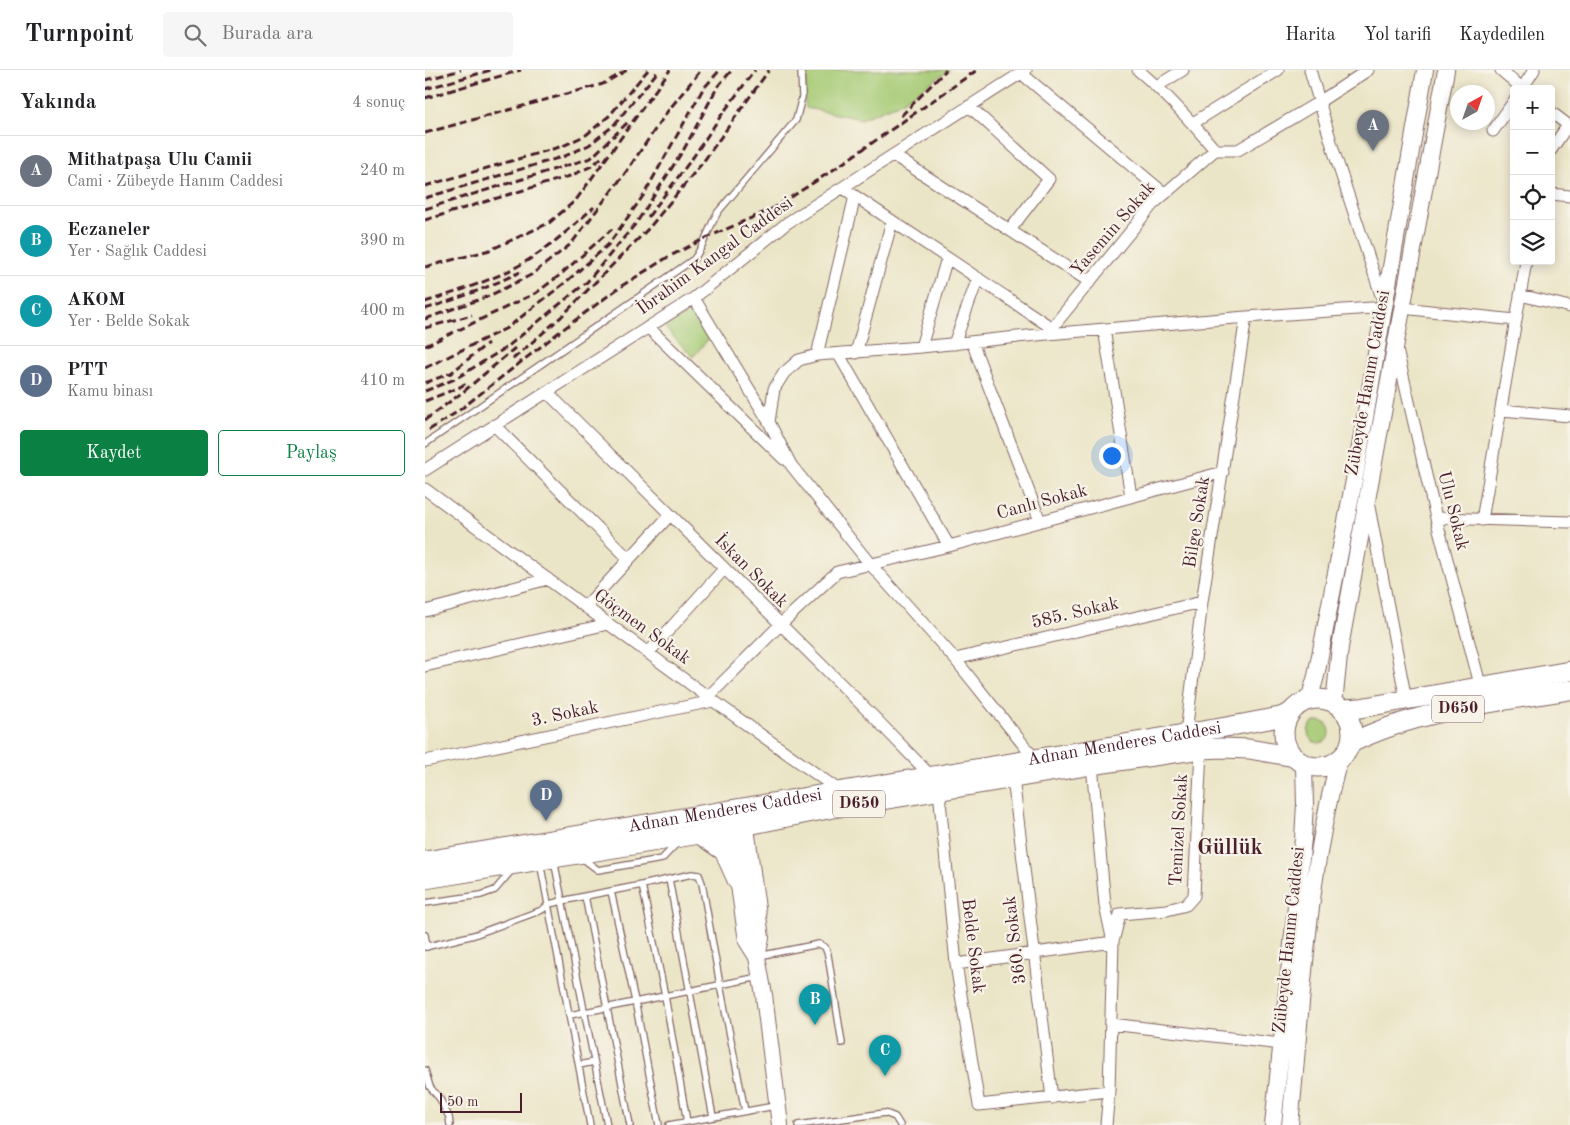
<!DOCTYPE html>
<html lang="tr">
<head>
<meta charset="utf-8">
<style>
  body { margin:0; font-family:"Old Standard TT",serif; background:#f6f6f6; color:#202124 }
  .controls { position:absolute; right:15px; top:15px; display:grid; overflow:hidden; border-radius:5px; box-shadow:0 2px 12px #0003 }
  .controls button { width:45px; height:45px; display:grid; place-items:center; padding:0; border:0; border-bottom:1px solid #e0e0e0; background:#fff; color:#202124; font:25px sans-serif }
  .compass { position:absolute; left:1025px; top:15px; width:45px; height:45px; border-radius:50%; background:#fff; box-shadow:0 2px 12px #0003; rotate:40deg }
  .scale { position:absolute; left:15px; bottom:12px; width:82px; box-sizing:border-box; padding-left:5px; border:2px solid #4a1f2b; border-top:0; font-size:14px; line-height:18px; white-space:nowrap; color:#4a1f2b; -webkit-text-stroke:4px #f7f3e8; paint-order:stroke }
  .you { position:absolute; left:686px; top:385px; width:18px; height:18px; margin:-12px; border:4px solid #fff; border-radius:50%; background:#1a73e8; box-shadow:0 0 0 8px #1a73e833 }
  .badge { display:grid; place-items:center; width:32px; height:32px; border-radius:50%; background:#0b8043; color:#fff; font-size:16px; font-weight:700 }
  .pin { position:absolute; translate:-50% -41px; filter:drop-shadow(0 1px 2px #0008) }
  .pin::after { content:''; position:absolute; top:26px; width:18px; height:15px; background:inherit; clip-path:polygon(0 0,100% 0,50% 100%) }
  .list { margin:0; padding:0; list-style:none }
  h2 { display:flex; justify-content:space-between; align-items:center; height:65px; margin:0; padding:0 20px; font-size:21px }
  h2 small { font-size:16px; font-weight:400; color:#757577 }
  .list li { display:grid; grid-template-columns:32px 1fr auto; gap:15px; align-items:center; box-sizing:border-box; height:70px; padding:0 20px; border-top:1px solid #e0e0e0 }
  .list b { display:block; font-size:19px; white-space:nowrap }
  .list p { margin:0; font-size:16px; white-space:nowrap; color:#757577 }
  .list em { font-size:16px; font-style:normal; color:#757577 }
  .actions { display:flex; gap:10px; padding:15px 20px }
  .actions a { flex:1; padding:11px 0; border:1px solid #0b8043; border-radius:5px; text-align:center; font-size:18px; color:#0b8043 }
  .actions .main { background:#0b8043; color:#fff }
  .icon { flex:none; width:28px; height:28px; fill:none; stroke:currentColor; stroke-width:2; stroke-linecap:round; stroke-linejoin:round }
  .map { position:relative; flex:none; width:1145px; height:1055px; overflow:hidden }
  header { display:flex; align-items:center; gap:30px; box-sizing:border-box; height:70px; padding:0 25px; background:#fff; border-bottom:1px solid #e0e0e0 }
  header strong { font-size:24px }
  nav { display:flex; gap:28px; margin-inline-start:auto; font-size:18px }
  .search { width:350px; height:45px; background:#f6f6f6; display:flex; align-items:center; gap:12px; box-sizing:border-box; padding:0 18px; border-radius:5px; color:#757577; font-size:19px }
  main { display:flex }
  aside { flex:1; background:#fff }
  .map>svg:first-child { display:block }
  .green { fill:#a6ca73; stroke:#78744f }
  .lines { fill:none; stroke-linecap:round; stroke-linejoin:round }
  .lane-casing { stroke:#826462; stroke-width:8 }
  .street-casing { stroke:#826462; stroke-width:13 }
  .secondary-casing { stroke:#826462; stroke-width:18 }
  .primary-casing { stroke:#826462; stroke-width:21 }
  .lane { stroke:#fff; stroke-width:5.5 }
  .street { stroke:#fff; stroke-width:11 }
  .secondary { stroke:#fff; stroke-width:16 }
  .primary { stroke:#fff; stroke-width:19 }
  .rail { stroke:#4a1f2b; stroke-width:3; stroke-dasharray:8 4; stroke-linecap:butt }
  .labels { text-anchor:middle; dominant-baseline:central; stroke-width:4.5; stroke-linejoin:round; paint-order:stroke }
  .shield { fill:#f7f3e8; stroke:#7e5f64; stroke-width:1 }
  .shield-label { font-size:16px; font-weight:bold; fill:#4a1f2b }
  .street-label { font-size:18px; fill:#4a1f2b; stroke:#f7f3e8 }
  .district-label { font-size:22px; font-weight:bold; fill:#4a1f2b; stroke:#f7f3e8 }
</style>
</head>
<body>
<header>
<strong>Turnpoint</strong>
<div class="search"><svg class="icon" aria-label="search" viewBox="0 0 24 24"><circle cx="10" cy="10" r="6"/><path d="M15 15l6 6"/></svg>Burada ara</div>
<nav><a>Harita</a><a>Yol tarifi</a><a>Kaydedilen</a></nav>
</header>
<main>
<aside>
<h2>Yakında<small>4 sonuç</small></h2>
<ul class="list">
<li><span class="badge" style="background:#6b7280">A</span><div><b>Mithatpaşa Ulu Camii</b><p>Cami · Zübeyde Hanım Caddesi</p></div><em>240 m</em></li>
<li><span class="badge" style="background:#0f9aa8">B</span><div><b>Eczaneler</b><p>Yer · Sağlık Caddesi</p></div><em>390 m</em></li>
<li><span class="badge" style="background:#0f9aa8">C</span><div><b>AKOM</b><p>Yer · Belde Sokak</p></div><em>400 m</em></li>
<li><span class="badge" style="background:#5c6f8a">D</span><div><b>PTT</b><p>Kamu binası</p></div><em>410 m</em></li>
</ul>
<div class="actions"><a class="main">Kaydet</a><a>Paylaş</a></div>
</aside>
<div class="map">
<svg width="1145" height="1055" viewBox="0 0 1145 1055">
  <rect width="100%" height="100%" fill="#f7f3e8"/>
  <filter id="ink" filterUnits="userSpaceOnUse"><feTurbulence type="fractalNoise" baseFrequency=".02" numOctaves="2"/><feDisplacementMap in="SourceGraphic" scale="10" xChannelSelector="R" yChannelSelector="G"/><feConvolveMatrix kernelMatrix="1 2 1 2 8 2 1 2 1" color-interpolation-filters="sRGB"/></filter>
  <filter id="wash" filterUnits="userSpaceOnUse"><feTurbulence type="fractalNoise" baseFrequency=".0096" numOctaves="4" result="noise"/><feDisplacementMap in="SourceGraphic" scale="20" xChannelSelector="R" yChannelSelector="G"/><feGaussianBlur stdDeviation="1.12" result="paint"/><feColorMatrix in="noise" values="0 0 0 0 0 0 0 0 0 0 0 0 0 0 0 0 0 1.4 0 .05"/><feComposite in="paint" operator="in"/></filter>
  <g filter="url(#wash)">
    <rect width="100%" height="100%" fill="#ebe5c7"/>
    <path class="green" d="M383,0h142l-52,34 -37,15 -55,-11 -2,-12z
      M265,241l12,6 10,18 -19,22 -28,-29z
      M883 662a11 11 0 1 1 22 0a11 11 0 1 1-22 0Z"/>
  </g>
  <g filter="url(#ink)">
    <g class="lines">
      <g class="lane-casing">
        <path id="lane" d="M0,374l269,-185c11,-15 15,-32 24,-47l78,-92 6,-23 -1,-27
          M157,788l16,12 64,-11 16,-17
          M129,790l53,265
          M115,792l50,263
          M244,809l-27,6 23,111 22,126
          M217,815l-31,6 24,110 24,124
          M186,821l-26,5 45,229
          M0,833l56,-8 14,-5 17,-20
          M0,865l2,12
          M0,877l49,-12 68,-25 7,-6 36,-8
          M334,886l60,-12 6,3 3,8 14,88
          M145,945l189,-38
          M154,995l15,-3
          M0,1000l5,17 10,12 9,18 1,8
          M288,1047l-44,-238 23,-5 7,1 3,8 18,102 25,126
          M244,1055l106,-19
          M373,1055l87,-12 10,4 5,8"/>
      </g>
      <g class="street-casing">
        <path id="street" d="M713,0c29,24 53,51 77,80
          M1076,0l22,19
          M596,3l144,121
          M732,16l26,-16
          M1097,19l12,-19
          M544,36l80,73 -39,51
          M1126,42l17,13 -17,25
          M768,53l85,-53
          M1068,61l21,-30
          M468,85l197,127
          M418,118l209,140
          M1126,124l19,2
          M1095,225l50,12
          M269,228l75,124 22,43 79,99 85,95 79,99
          M977,238l113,12
          M223,257l136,132
          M679,259l27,167
          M622,264l106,-130 62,-54h23l81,-48 49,-32
          M547,272l68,179
          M529,274l24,-66
          M496,277l26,-89
          M972,280l39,168 45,170
          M431,283l36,-132
          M392,285l38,-159
          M414,285l110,191
          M122,322l328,326 56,58
          M1076,340l69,6
          M344,352l5,-33 10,-16 15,-13 18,-5 104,-8 126,-13 199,-17 139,-10 -51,-155 -24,-82
          M69,355l135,134
          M0,400l269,-172 93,-75 239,-153
          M0,419l283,208 132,94
          M944,437l37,193
          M1011,448l134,4
          M1057,450l44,-259
          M160,537l85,-92
          M0,541l123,-32
          M223,583l76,-84
          M530,589l247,-57
          M0,596l183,-42
          M283,627l72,-72 57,-53 112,-26 274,-74
          M761,663l16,-131 44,-285
          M0,691l288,-60
          M667,695l13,140 8,37 -4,149 -3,34
          M588,708l39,320
          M514,721l17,173 23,141 130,-14
          M689,868l6,-24 47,-4 19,-5 8,-9 7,-147
          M531,894l157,-22
          M686,954l170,20"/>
      </g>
      <g class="secondary-casing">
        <path id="secondary" d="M884,630l7,-24 40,-206 69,-400
          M909,633l6,-56 106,-577
          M319,743l17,125 -4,19
          M304,746l18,125 10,16 7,38 16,130
          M848,1055l30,-286 2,-35 -1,-39
          M865,1055c12,-120 17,-249 49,-365"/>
      </g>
      <g class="primary-casing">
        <g id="primary">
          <circle cx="893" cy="663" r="34"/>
          <path d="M917,639l18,-1 210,-37"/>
          <path d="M926,673c66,-33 146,-41 219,-53"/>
          <path d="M273,763l26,18 14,31"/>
          <path id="s1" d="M0,791l801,-134 54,-10 10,-4"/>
          <path d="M0,809l293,-48 110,-22 264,-44 109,-16 21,-1 27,1 46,8"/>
        </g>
      </g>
      <use href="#lane" class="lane"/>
      <use href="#street" class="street"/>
      <use href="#secondary" class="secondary"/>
      <use href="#primary" class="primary"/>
      <path class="rail" d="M0,10l36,-10
        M0,19l66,-19
        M0,28l96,-28
        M476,46l45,-46
        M0,63l178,-49 24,-14
        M0,116l138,-40 23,-11 23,-19 39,-46
        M0,128l140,-42 24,-11 24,-19 46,-56
        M0,139l166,-51 37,-36
        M223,147l46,-61 26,-39 35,-47
        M0,150l145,-44 22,-10 10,-9
        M0,197l65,-17 59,-27 27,-23 94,-130
        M0,232c31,-10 72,-23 100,-40 25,-15 47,-35 69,-55
        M0,239c33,-10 64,-22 95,-37
        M0,249l64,-23 42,-21 40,-31 55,-72 41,-60 34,-42
        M0,258l47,-13
        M0,276l111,-53 24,-18 52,-46
        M88,289l48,-42 88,-89 54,-66 66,-92
        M0,298l82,-40 59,-46 42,-37 35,-49 60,-107 17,-19
        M0,313l26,-10 37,-30
        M0,321l30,-12 52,-32 80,-65 50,-60 47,-73 34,-63 14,-16
        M0,331l35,-14 6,-4
        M0,350l38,-28 52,-44
        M4,360l28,-18 105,-82 58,-43 48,-30 38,-19 68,-30 59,-38 144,-100"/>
    </g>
  </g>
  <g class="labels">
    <g class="shield">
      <rect x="1007" y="625.5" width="52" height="27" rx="4"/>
      <rect x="408" y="720.5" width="52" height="27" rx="4"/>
    </g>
    <g class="shield-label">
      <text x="1033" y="639">D650</text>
      <text x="434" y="734">D650</text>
    </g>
    <g class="street-label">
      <text transform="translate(688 159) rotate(-49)">Yasemin Sokak</text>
      <text transform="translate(290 186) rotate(-36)">İbrahim Kangal Caddesi</text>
      <text transform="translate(943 313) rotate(-80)">Zübeyde Hanım Caddesi</text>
      <text transform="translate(617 432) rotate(-15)">Canlı Sokak</text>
      <text transform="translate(1028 441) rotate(76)">Ulu Sokak</text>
      <text transform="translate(772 452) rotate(-81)">Bilge Sokak</text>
      <text transform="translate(326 501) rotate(45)">İskan Sokak</text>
      <text transform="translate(650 543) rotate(-13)">585. Sokak</text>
      <text transform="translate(217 557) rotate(36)">Göçmen Sokak</text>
      <text transform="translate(140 644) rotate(-12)">3. Sokak</text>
      <text stroke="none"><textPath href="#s1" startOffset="709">Adnan Menderes Caddesi</textPath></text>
      <text stroke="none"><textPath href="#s1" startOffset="304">Adnan Menderes Caddesi</textPath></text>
      <text transform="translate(754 760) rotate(-87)">Temizel Sokak</text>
      <text transform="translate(590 870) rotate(-97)">360. Sokak</text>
      <text transform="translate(864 870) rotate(-84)">Zübeyde Hanım Caddesi</text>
      <text transform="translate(548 876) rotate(83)">Belde Sokak</text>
    </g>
    <g class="district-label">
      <text x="805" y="778">Güllük</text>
    </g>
  </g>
</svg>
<div class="controls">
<button>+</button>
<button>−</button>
<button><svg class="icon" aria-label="locate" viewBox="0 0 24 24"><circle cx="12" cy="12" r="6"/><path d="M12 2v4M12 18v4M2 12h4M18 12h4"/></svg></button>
<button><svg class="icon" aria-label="layers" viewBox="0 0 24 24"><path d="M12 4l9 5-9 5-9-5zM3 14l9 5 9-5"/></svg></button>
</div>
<svg class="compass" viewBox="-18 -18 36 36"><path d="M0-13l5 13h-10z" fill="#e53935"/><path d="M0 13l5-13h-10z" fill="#757577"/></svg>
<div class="scale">50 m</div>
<div class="you"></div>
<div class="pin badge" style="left:948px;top:81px;background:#6b7280">A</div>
<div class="pin badge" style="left:390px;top:955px;background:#0f9aa8">B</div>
<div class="pin badge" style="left:460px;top:1006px;background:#0f9aa8">C</div>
<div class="pin badge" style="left:121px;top:751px;background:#5c6f8a">D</div>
</div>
</main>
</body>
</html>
